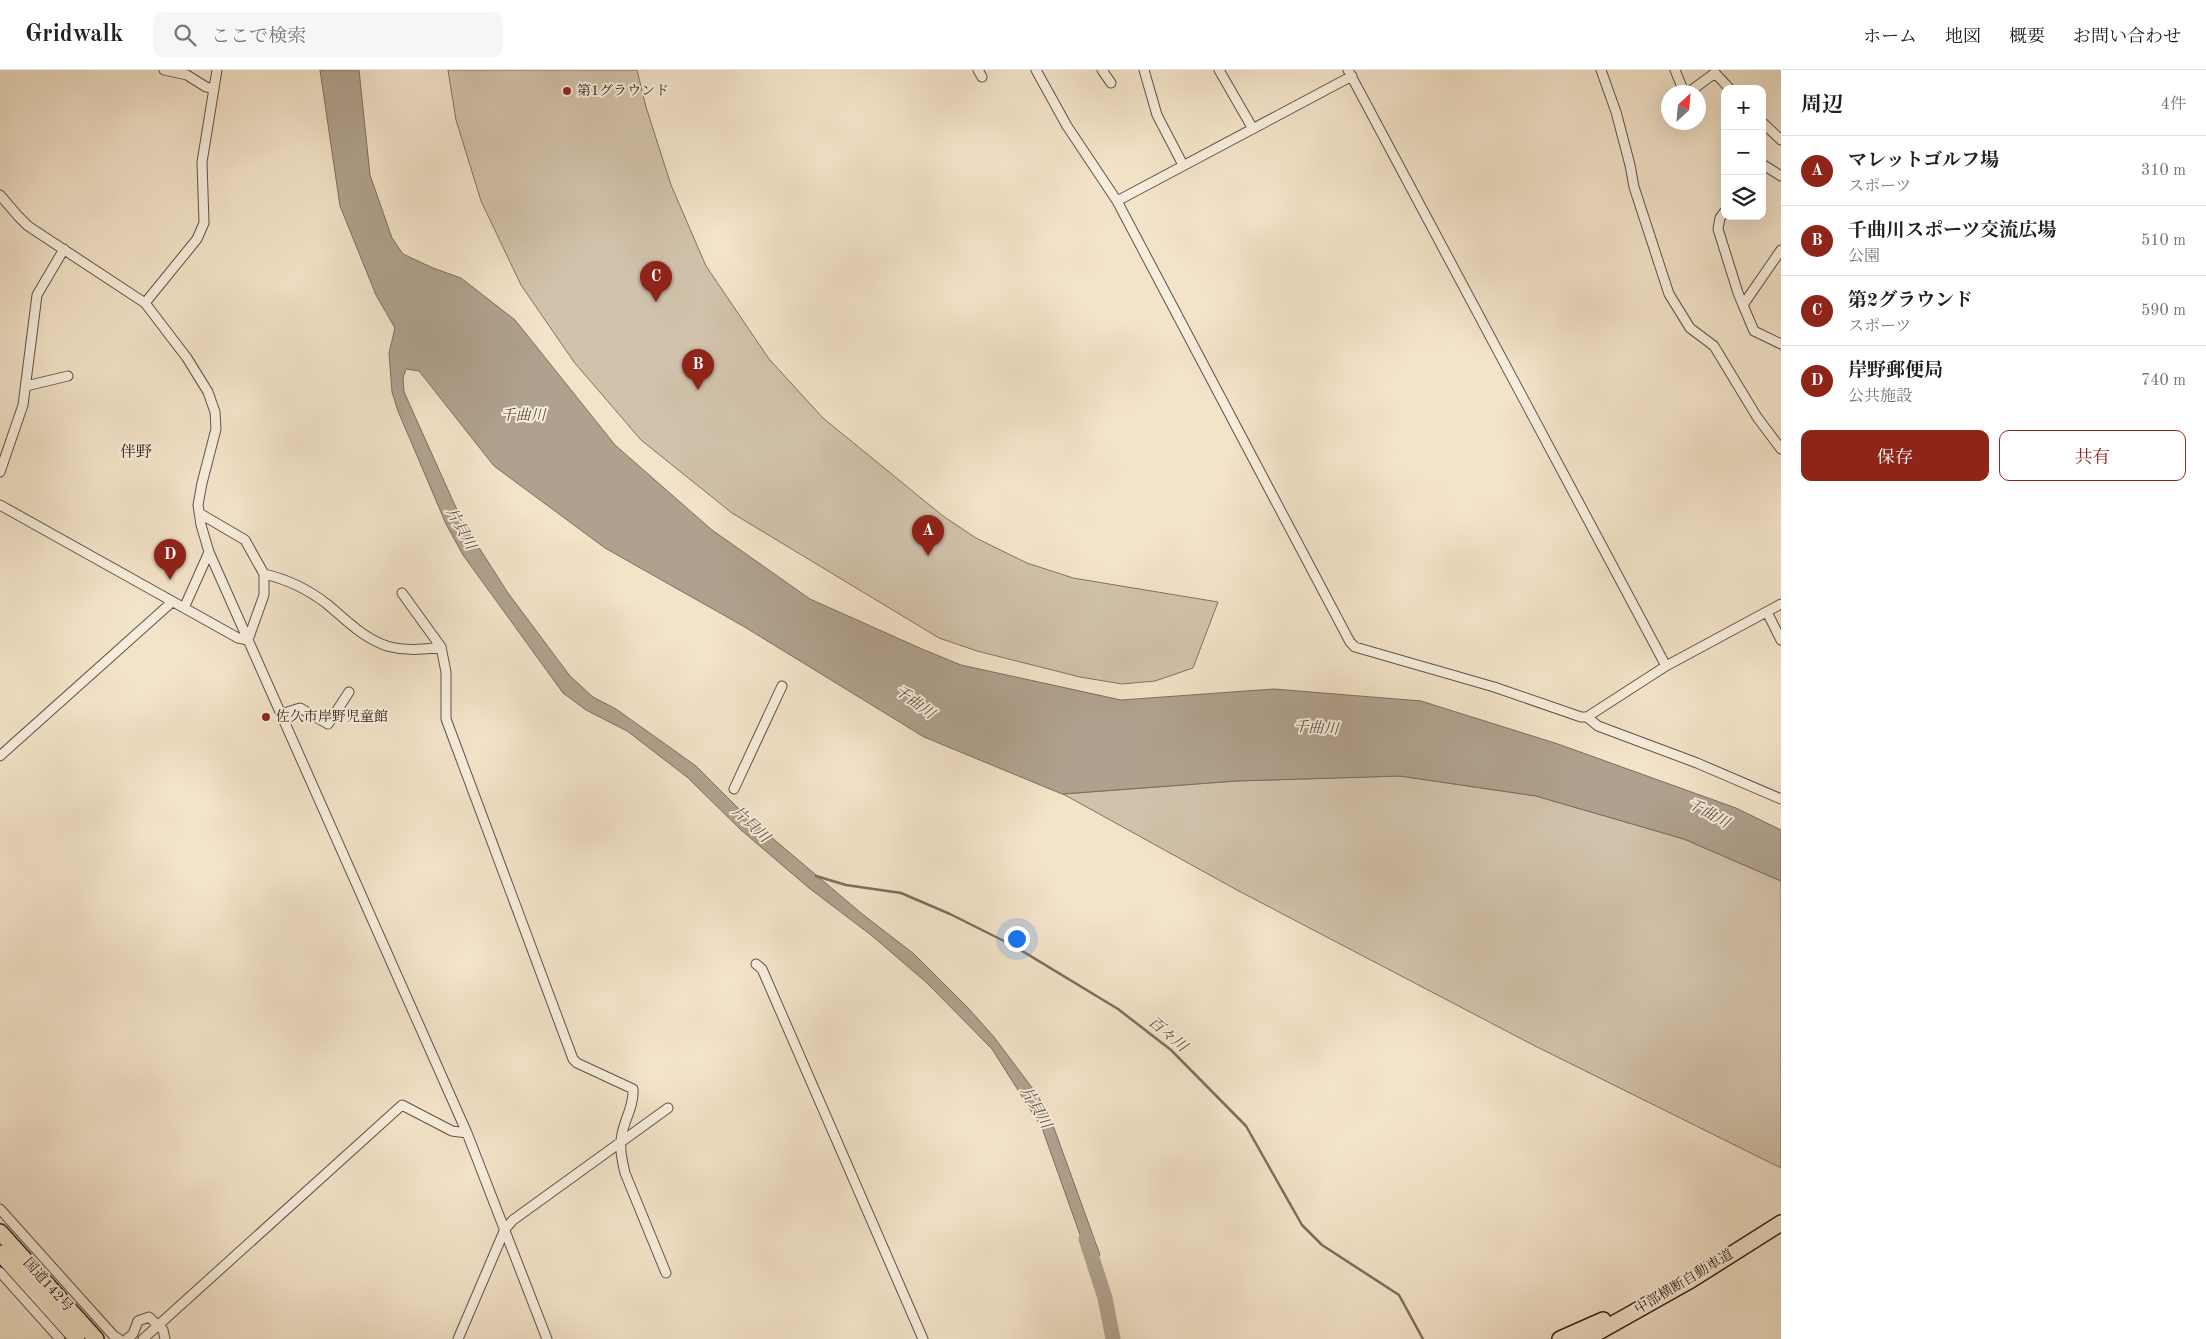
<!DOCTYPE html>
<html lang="ja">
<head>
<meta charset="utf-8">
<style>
  body { margin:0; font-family:"Old Standard TT","Noto Serif JP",serif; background:#f6f6f6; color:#222 }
  .controls { position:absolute; right:15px; top:15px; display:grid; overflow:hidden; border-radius:10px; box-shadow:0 5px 20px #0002 }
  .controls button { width:45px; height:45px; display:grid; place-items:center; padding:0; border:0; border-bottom:1px solid #e0e0e0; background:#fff; color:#222; font:25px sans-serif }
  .compass { position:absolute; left:1661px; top:15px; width:45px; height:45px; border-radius:50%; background:#fff; box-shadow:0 5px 20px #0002; rotate:26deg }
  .you { position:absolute; left:1016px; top:868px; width:18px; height:18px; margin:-12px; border:4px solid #fff; border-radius:50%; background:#1a73e8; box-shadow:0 0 0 8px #1a73e833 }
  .badge { display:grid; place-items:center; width:32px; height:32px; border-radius:50%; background:#8f2418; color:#fff; font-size:16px; font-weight:700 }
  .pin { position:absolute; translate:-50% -41px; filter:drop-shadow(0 1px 2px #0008) }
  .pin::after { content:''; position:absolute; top:26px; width:18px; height:15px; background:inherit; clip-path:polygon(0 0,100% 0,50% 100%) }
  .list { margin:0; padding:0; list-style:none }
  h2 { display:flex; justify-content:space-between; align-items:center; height:65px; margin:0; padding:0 20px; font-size:21px }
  h2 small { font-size:16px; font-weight:400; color:#767676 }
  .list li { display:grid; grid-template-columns:32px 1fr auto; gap:15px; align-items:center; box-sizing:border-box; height:70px; padding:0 20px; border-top:1px solid #e0e0e0 }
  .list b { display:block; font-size:19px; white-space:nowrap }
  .list p { margin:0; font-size:16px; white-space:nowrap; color:#767676 }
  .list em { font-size:16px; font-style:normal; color:#767676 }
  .actions { display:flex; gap:10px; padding:15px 20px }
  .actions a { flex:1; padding:11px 0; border:1px solid #8f2418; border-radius:10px; text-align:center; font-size:18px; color:#8f2418 }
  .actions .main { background:#8f2418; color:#fff }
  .icon { flex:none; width:28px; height:28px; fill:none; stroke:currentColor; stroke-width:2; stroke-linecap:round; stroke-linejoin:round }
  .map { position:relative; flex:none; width:1781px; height:1269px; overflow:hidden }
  header { display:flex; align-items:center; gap:30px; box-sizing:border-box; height:70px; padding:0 25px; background:#fff; border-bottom:1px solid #e0e0e0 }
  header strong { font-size:24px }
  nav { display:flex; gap:28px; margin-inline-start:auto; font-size:18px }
  .search { width:350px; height:45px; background:#f6f6f6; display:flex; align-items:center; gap:12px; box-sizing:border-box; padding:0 18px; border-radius:10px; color:#767676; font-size:19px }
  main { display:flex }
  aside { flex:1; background:#fff }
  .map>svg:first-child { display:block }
  .green { fill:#d2c2ab; stroke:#807262 }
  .water { fill:#b0a18e; stroke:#7c6e60 }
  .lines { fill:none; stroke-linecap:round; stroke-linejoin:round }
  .stream { stroke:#7c6e60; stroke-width:2.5 }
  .river { stroke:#b0a18e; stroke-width:15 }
  .street-casing { stroke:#605246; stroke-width:11 }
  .highway-casing { stroke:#2f211a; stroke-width:18 }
  .street { stroke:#f7eddc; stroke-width:9 }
  .highway { stroke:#f3e3c9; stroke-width:15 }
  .poi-dot { fill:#8f2418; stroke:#f7eddc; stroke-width:2 }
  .labels { text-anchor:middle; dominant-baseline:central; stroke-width:4; stroke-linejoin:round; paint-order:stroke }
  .poi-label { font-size:14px; fill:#2f211a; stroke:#f7eddc; text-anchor:start }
  .street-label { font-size:14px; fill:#2f211a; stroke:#f7eddc }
  .water-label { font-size:15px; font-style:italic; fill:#5c4e43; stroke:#f7eddc }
  .quarter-label { font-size:16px; fill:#2f211a; stroke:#f7eddc }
</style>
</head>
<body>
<header>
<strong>Gridwalk</strong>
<div class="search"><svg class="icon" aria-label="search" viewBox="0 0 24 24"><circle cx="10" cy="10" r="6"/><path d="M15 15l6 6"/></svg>ここで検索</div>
<nav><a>ホーム</a><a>地図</a><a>概要</a><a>お問い合わせ</a></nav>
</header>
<main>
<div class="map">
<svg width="1781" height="1269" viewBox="0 0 1781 1269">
  <rect width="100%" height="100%" fill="#f3e3c9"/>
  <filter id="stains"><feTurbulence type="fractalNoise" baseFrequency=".004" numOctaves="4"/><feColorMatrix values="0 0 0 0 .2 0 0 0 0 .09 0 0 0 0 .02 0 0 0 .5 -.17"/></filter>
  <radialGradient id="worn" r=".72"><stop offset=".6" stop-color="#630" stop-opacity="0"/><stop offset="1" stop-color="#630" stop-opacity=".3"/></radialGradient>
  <path class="green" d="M448,0h189l9,37 25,78 35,81 63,93 54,59 120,98 33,22 51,25 46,15 145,24 -25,66 -38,13 -33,3 -42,-7 -103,-26 -38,-13 -207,-125 -91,-73 -67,-78 -53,-77 -40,-84 -25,-81z
    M1400,706l136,20 148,43 97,42v287l-246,-122 -298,-156 -174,-96 173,-13z"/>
  <path class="water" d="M320,0h39l11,105 22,63 11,16 30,14 28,10 54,42 100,125 97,85 98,69 112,50 39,16 160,35 153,-11 147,12 137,43 178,64 45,22v51l-97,-42 -148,-43 -136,-20 -164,5 -174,13 -138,-57 -181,-111 -138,-78 -111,-82 -75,-95 -13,-2 -3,9 1,14 58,129 46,72 62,83 23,21 23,12 80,57 48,48 117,99 53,41 55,55 25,28 42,56 14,24 50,138 -11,5 -47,-132 -50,-79 -65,-66 -56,-48 -62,-47 -68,-58 -54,-53 -60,-46 -41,-21 -23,-17 -100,-138 -17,-31 -48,-113 -6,-19 -3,-39 6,-25 -19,-33 -36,-89z"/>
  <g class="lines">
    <path class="stream" d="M816,806l30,9 55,8 49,21 64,32 104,63 53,41 75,76 56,99 20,20 77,50 24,44"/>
    <path class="river" d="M1086,1169l19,59 8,41"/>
    <g class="street-casing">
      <path id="street" d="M164,0l23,5 19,12 8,2
        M978,0l4,7
        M1036,0l31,56 50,75 233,441 5,5 139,40 87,30h6l79,-51 115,-62
        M1102,0l9,13
        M1144,0l13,45 26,50
        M1219,0l34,59
        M1348,0l318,596
        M1601,0l15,42 14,53 4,22 35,107 21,34 24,18 43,71 24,32
        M1675,0l9,22
        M1689,22l26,-19 15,16
        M1762,52l19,18
        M1762,94l19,12
        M0,125l18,21 10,10 117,77 42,55 21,34 7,20 1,17 -14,54 -4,22 3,20 8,27 258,581 80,206
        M1117,131l235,-125
        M1725,141l-5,7 -2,11 20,64 5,12
        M1781,180l-38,55 11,26 27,13
        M145,233l52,-64 7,-16 -2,-61 15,-92
        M26,316l42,-10
        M0,402l23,-67 14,-110 27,-46
        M0,435l238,133 10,2 16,-45v-21l-19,-34 -46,-27
        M264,504c22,5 45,16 63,30 19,16 36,34 60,42 18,5 36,4 54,1
        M402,523l39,54 5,25v47l127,340 4,4 56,26c1,17 -8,29 -11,45 -3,13 0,26 3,39l41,100
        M184,538l25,-56
        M1767,542l14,28
        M281,644l19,-6 28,16 21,-32
        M1587,647l11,9 99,37 84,36
        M0,686l172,-154
        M734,719l48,-103
        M756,894l6,5 161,370
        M0,1139l113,126 6,4
        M0,1202l60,67
        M127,1269l6,-5 5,-13 11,-4 14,13 2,9
        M143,1269l259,-234 50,26 15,2
        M458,1269l47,-110 8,-9 155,-112"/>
    </g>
    <g class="highway-casing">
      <path id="highway" d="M0,1162l96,107
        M0,1183l77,86
        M1560,1269l43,-19
        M1586,1269l105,-59 90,-57"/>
    </g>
    <use href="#street" class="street"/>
    <use href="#highway" class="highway"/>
  </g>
  <g class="poi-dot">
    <circle cx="567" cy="21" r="5"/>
    <circle cx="266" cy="647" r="5"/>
  </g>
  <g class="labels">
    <g class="poi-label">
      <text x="577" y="21">第1グラウンド</text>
      <text x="276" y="647">佐久市岸野児童館</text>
    </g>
    <g class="street-label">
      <text transform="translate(1684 1212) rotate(-31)">中部横断自動車道</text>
      <text transform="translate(48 1215) rotate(48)">国道142号</text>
    </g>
    <g class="water-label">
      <text x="523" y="346">千曲川</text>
      <text transform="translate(460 459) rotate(61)">片貝川</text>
      <text transform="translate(914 633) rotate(36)">千曲川</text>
      <text transform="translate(1316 659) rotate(3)">千曲川</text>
      <text transform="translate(1708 744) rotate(29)">千曲川</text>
      <text transform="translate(750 755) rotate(43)">片貝川</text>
      <text transform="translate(1167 965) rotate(40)">百々川</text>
      <text transform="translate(1035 1038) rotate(60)">片貝川</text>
    </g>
    <g class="quarter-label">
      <text x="136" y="383">伴野</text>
    </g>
  </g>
  <rect width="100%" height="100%" filter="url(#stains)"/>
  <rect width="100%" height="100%" fill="url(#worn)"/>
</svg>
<div class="controls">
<button>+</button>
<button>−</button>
<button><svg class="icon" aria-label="layers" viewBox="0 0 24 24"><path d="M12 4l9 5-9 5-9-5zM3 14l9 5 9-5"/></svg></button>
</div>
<svg class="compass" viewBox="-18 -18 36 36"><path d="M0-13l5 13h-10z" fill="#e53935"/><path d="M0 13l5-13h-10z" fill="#767676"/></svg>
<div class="you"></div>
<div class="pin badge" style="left:928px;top:486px">A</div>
<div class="pin badge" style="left:698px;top:320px">B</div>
<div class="pin badge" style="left:656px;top:232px">C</div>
<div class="pin badge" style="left:170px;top:510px">D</div>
</div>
<aside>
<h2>周辺<small>4件</small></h2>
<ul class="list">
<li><span class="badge">A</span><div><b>マレットゴルフ場</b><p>スポーツ</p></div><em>310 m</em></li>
<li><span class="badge">B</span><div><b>千曲川スポーツ交流広場</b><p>公園</p></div><em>510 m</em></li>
<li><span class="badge">C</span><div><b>第2グラウンド</b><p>スポーツ</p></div><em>590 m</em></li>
<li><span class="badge">D</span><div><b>岸野郵便局</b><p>公共施設</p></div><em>740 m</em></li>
</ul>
<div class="actions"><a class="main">保存</a><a>共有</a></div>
</aside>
</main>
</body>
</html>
